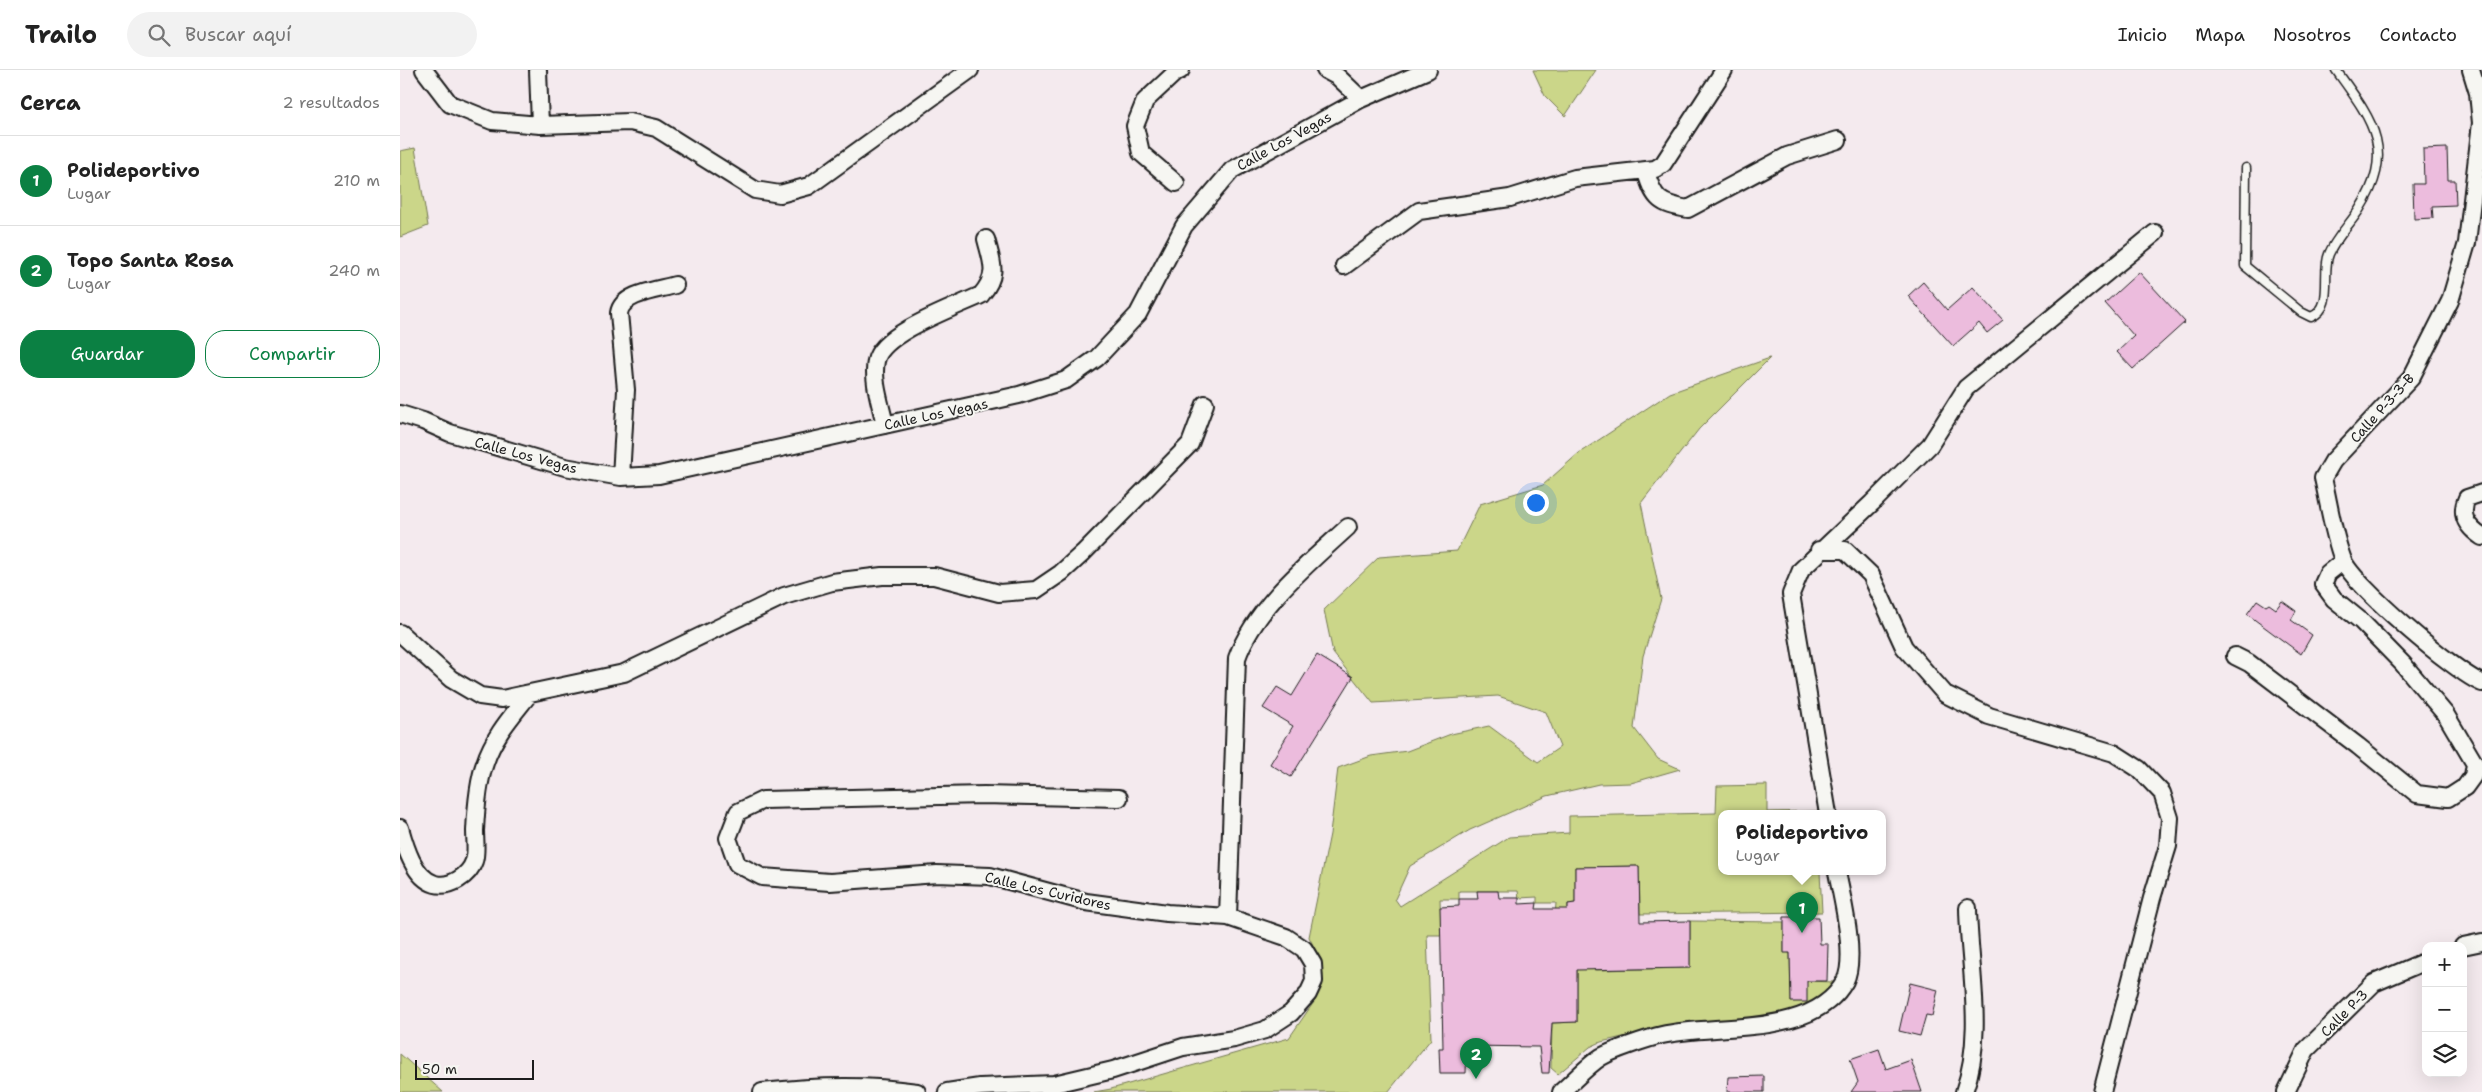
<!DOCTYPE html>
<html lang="es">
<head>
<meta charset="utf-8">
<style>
  body { margin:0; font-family:"Shantell Sans",sans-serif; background:#f2f2f2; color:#222 }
  .controls { position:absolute; right:15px; bottom:15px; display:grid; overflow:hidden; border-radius:10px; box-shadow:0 5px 20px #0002 }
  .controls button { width:45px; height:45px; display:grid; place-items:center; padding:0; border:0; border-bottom:1px solid #e0e0e0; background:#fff; color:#222; font:25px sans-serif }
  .scale { position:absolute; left:15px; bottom:12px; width:119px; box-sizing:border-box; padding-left:5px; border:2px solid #1c1c1c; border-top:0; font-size:14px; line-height:18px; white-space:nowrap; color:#1c1c1c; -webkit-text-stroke:4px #f6f6f2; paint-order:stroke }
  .you { position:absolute; left:1135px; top:432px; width:18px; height:18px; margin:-12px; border:4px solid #fff; border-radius:50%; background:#1a73e8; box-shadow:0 0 0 8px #1a73e833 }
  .badge { display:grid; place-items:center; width:32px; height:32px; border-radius:50%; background:#0b8043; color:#fff; font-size:16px; font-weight:700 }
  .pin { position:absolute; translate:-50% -41px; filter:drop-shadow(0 1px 2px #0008) }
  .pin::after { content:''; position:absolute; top:26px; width:18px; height:15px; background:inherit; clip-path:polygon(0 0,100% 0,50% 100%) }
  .popup { position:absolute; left:1318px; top:740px; width:168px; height:65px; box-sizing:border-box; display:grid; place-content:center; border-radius:10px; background:#fff; filter:drop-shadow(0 1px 4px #0005); font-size:16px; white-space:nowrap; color:#767676 }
  .popup b { font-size:19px; color:#222 }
  .popup::after { content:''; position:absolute; left:50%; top:100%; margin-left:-10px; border:10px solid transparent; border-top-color:#fff }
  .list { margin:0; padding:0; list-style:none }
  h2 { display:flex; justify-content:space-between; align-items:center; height:65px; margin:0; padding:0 20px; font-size:21px }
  h2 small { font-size:16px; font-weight:400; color:#767676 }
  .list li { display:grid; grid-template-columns:32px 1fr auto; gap:15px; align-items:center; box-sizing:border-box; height:90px; padding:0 20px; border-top:1px solid #e0e0e0 }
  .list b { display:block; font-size:19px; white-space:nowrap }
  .list p { margin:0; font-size:16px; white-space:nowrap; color:#767676 }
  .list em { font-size:16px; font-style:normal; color:#767676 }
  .actions { display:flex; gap:10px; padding:15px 20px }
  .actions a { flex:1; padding:11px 0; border:1px solid #0b8043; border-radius:20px; text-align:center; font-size:18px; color:#0b8043 }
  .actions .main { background:#0b8043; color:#fff }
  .icon { flex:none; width:28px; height:28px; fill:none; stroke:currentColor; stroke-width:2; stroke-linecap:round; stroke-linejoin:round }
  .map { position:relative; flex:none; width:2082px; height:1022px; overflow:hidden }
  header { display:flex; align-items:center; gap:30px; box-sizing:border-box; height:70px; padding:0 25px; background:#fff; border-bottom:1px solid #e0e0e0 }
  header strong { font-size:24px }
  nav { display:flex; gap:28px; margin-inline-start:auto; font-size:18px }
  .search { width:350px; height:45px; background:#f2f2f2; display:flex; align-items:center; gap:12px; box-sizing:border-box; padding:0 18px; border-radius:28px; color:#767676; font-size:19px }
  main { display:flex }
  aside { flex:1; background:#fff }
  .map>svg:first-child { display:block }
  .green { fill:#cbd689; stroke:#747952 }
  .building { fill:#ecbcdd; stroke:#1c1c1c }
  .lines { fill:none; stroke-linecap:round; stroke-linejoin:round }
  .service-casing { stroke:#1c1c1c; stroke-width:11 }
  .minor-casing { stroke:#1c1c1c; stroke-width:20 }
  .service { stroke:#f6f6f2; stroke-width:8 }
  .minor { stroke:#f6f6f2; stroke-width:16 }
  .labels { text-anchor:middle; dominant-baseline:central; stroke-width:4; stroke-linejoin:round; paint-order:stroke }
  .street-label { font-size:14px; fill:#1c1c1c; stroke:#f6f6f2 }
</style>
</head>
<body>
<header>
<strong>Trailo</strong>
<div class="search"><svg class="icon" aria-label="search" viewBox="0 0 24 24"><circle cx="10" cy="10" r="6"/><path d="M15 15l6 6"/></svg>Buscar aquí</div>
<nav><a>Inicio</a><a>Mapa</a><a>Nosotros</a><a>Contacto</a></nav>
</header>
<main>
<aside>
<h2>Cerca<small>2 resultados</small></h2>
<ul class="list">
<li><span class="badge">1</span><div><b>Polideportivo</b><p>Lugar</p></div><em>210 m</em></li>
<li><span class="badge">2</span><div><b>Topo Santa Rosa</b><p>Lugar</p></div><em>240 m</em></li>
</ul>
<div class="actions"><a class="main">Guardar</a><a>Compartir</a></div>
</aside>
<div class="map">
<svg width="2082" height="1022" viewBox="0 0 2082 1022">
  <rect width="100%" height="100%" fill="#f4eaee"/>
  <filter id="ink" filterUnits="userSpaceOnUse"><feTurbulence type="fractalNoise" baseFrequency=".02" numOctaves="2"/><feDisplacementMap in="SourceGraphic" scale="10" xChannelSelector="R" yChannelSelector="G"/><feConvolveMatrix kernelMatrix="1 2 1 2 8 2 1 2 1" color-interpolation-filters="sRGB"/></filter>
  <g filter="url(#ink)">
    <path class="green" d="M1133,0h63l-31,46 -20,-20z
      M15,78l13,78 -28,11v-86z
      M1370,288l-71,71 -58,74 20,96 -18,57 -9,72 24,31 22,10 -49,14 -32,1 -52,12 -77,34 -60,36 -15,33 5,7 109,-69 60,-4v-17l147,-3 1,-27 50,-1v27l51,-1v3h-96v58h98l2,40 -182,2 -1,-48 -64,1v36l-7,1 -1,13h-12l1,-14h-19v-6l-18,1 -1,-7h-59v8h-19l1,36h-14l4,104 -43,53h-294l17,-3 178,-51 27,-39 6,-35 -13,-27 21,-103 8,-66 33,-12 36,-5 44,-17 38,-8 49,36 22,-15 -14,-35 -48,-16 -125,7 -40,-50 -9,-43 55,-53 78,-6 23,-47 63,-19 36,-32 91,-60z
      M1290,851l94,1v30l6,1 1,49 16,-21 27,1 -20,29 -161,19 -52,12 -11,5 -32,27 -7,-6 1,-45 25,-1v-59l19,7 94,-2z
      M0,984l43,38h-43z"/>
    <path class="building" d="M2047,78l1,32h7l1,25 -24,1 1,12 -19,1 -1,-35h11l-1,-35z
      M1739,202l46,50 -52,47 -16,-17 17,-16 -29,-33z
      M1523,212l24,28 26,-23 30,33 -16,13 -8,-10 -26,23 -45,-50z
      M1857,530l9,6 3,-2 7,5 6,-8 14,10 -5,9 21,15 -11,19 -54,-40z
      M917,585l36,22 -62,100 -21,-13 23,-38 -30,-18 14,-21 15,9z
      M1239,796l1,56 50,-1v47l-113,2v52l-25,1 -3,50h-7l-3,-26 -72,-1 -1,27h-26l-1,-25h4l-3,-141 19,-1v-7h19l-1,-8h21l1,7h20v6l18,-1 -1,6h32v-5l7,-1v-36z
      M1384,847h35l1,27h8l-1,37h-20v21h-16l-1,-49h-6z
      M1510,913l28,7 -6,26 -6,-1 -6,21 -21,-5z
      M1479,979l7,20 25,-9 11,32h-71l7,-10 -8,-23z
      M1364,1006v16h-37l1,-15z"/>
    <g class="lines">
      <g class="service-casing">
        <path id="service" d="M1846,98l-1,98 56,46 10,5c24,-9 10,-45 18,-63 6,-15 21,-30 30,-44 38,-60 13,-90 -23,-140"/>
      </g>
      <g class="minor-casing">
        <path id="minor" d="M24,0l26,34 42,17 48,4 90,-3 26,6 99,62 25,4 29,-8 161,-116
          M138,0l2,55
          M925,0l13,7 23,22
          M2071,0l7,23 3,30 -14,120 -17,58 -39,77 -78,83 -10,17c6,26 10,56 20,82 10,25 113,113 139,123
          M1246,102c8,28 14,32 42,37l99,-53 51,-16
          M776,113l-35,-30 -6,-27 10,-25 30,-28 6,-3
          M944,196l75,-55 91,-13 65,-20 80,-9 8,-5 61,-94
          M0,344l23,7 27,12 115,34 56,10 38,-2 360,-80 47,-15 31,-22 41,-44 46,-88 48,-56 129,-71 67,-29
          M485,355c-4,-20 -13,-44 -9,-64 5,-28 80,-54 105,-66 18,-21 11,-32 5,-56
          M221,407l5,-87 -7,-77c3,-20 39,-23 56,-28
          M2082,423l-15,5c-8,18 0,29 15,39
          M1419,480h26l26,25 33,72 41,47 44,22 125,37 25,16 23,24 8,25 -2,28 -16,52 -50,194
          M0,563l51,46 29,17 22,3 122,-26 160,-77 48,-14 50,-6h52l65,17 37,-3 25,-17 22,-20 107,-109 15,-40
          M1835,586l14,7 109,83 59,48 31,4 17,-11 8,-11 2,-12 -29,-49 -43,-51 -42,-43 -27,-22 -11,-15 5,-11 15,-12
          M1428,744l-37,-220 10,-24 71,-67 58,-58 36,-57 189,-155
          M0,758c5,18 14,50 35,56 15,4 34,-8 39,-23 3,-8 1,-21 1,-30 1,-21 3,-49 10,-68 9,-28 28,-48 45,-70
          M828,847l9,-259c18,-51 72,-95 111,-131
          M2063,876l19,-4
          M362,1022c52,-6 103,-8 155,0
          M547,1022l33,-5 74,-3 59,-14 70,-23 51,-8 31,-9 26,-17 17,-19 6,-13 -1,-17 -9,-15 -18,-12 -58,-20 -61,-4 -81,-11 -96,-26 -53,-2 -107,8 -68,-5 -25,-13 -9,-26 10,-26 25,-12 221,-5 135,3
          M1161,1022c13,-11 26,-26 40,-35 12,-7 48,-19 61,-22 54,-12 152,3 183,-54 12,-24 -3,-83 -8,-109
          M1564,1022c21,-59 5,-124 4,-184
          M1886,1022l20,-42 68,-67 52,-22"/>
      </g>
      <use href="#service" class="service"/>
      <use href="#minor" class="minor"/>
    </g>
  </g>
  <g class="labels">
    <g class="street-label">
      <text transform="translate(884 71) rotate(-29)">Calle Los Vegas</text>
      <text transform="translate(1982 338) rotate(-48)">Calle P-3-3-B</text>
      <text transform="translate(536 344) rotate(-12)">Calle Los Vegas</text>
      <text transform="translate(126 385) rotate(15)">Calle Los Vegas</text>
      <text transform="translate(648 821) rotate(13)">Calle Los Curidores</text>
      <text transform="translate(1944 943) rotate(-45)">Calle P-3</text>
    </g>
  </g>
</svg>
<div class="controls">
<button>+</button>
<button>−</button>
<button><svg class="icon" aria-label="layers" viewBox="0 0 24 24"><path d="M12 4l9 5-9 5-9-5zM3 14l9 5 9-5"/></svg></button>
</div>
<div class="scale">50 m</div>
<div class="you"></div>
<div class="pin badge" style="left:1402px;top:863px">1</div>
<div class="popup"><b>Polideportivo</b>Lugar</div>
<div class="pin badge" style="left:1076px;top:1009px">2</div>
</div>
</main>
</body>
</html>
